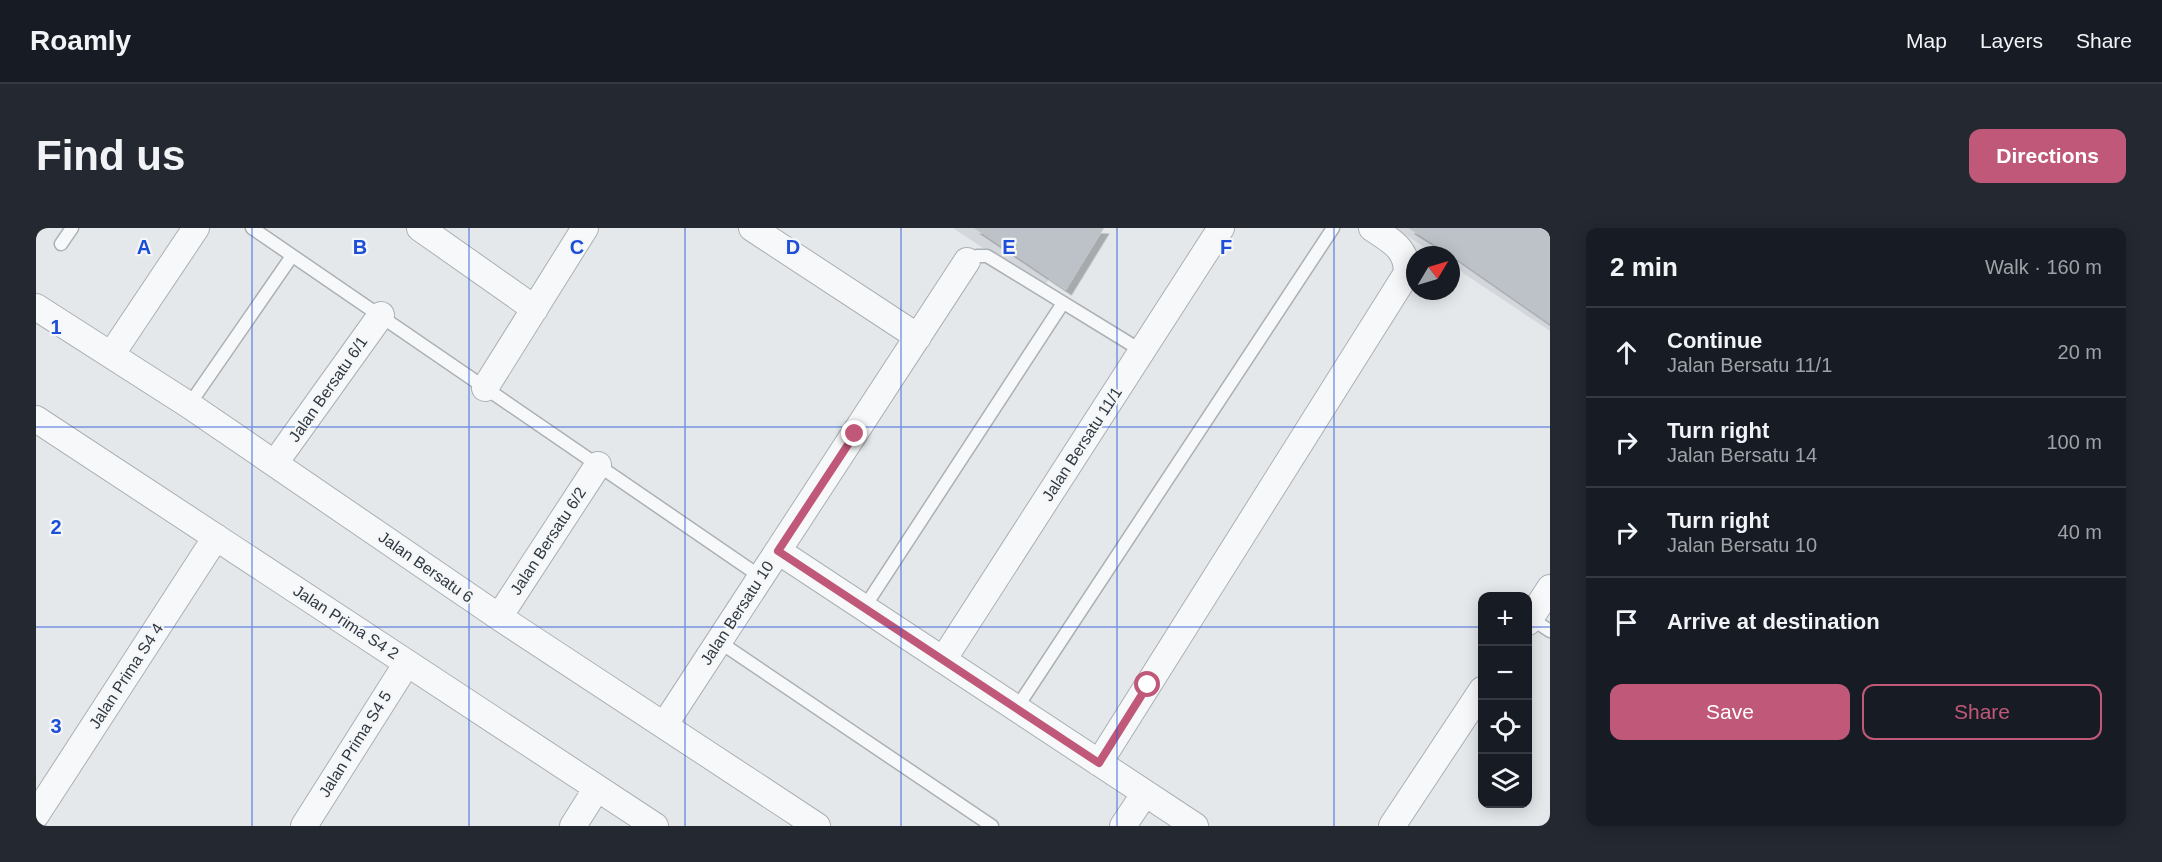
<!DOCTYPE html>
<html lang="en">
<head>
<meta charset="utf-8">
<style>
  body { margin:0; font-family:Helvetica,sans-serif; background:#242831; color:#f1f3f6 }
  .controls { position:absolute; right:18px; bottom:18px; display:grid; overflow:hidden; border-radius:12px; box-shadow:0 3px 15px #0003 }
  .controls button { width:54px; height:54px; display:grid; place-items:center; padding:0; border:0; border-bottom:2px solid #363941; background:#171b24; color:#f1f3f6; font:30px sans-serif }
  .compass { position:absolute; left:1370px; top:18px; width:54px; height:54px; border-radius:50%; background:#171b24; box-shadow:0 3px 15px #0003; rotate:52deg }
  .stop { position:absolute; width:18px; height:18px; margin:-14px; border:4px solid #c05979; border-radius:50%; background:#fff }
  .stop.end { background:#c05979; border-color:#fff; box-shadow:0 2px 6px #0008 }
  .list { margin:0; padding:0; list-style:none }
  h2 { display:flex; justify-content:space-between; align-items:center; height:78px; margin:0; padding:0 24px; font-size:26px }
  h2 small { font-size:20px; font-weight:400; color:#9ea1a6 }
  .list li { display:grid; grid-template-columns:39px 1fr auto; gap:18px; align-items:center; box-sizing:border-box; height:90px; padding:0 24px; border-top:2px solid #363941 }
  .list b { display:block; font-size:22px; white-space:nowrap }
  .list p { margin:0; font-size:20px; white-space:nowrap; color:#9ea1a6 }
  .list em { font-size:20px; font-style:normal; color:#9ea1a6 }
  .actions { display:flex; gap:12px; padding:18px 24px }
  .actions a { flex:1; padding:14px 0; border:2px solid #c05979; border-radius:12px; text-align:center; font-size:21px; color:#c05979 }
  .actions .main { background:#c05979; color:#fff }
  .icon { flex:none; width:33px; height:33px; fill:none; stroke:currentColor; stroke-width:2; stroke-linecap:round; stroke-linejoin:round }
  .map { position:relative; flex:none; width:1514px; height:598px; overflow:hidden; border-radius:12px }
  header { display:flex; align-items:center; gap:36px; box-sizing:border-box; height:84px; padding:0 30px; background:#171b24; border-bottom:2px solid #363941 }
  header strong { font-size:28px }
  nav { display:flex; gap:33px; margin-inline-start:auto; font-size:21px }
  .intro { display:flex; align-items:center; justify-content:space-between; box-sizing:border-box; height:144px; padding:0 36px }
  h1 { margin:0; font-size:42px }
  .button { padding:15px 27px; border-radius:12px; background:#c05979; color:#fff; font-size:21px; font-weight:700 }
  main { display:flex; gap:36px; padding:0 36px }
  aside { flex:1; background:#171b24; border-radius:12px; box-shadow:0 3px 15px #0003 }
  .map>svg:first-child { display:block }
  .built { fill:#d3d7dc }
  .building { fill:#bcc2c7; filter:url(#shadow) }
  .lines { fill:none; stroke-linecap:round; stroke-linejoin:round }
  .lane-casing { stroke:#aab0b4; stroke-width:15 }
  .street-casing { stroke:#aab0b4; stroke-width:28 }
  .lane { stroke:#f7f8f9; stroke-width:12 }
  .street { stroke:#f7f8f9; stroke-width:26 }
  .route { stroke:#c05979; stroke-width:8 }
  .grid { fill:none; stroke:#1d4ed8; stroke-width:1.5; stroke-opacity:0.55 }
  .labels { text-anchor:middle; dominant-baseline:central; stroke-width:4.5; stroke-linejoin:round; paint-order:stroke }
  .street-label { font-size:16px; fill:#2e3841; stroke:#f4f6f8 }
  .grid-label { font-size:20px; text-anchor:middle; font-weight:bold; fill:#1d4ed8; stroke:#f4f6f8; stroke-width:4.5; stroke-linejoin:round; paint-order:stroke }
</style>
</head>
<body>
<header>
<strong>Roamly</strong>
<nav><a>Map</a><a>Layers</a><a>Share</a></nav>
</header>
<div class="intro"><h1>Find us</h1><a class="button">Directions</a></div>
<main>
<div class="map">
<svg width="1514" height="598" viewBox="0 0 1514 598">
  <defs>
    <filter id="shadow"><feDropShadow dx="5.5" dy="5.5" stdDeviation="0" flood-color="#0004"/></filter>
  </defs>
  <rect width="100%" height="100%" fill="#e4e8ea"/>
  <path class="built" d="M917,0h130l-40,60z
    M1359,0h155v103l-99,-66v-10h-15z"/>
  <path class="building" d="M938,0h130l-38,62z
    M1372,0h142v96l-99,-69z"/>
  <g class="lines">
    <g class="lane-casing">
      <path id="lane" d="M216,0l509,349
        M25,16l11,-16
        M931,33l10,-5h10l155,95
        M153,177l103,-149
        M828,380l199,-305
        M1494,390l20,13
        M682,413l274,185
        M980,481l317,-481"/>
    </g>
    <g class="street-casing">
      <path id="street" d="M384,0l115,81
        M716,0l166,109
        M0,79l153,98 310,212 318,209
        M75,127l85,-127
        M449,160l100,-160
        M0,191l619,407
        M239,235l106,-148
        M742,323l417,275
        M463,389l99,-152
        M1492,394l22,-34
        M907,432l278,-432
        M629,496l302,-463
        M1063,535l308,-490c0,-25 -16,-32 -35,-45
        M0,587l180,-278
        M268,598l103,-163
        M537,598l24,-38
        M1087,598l22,-33
        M1356,598l90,-136"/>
    </g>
    <use href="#lane" class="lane"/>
    <use href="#street" class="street"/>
  </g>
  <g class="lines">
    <path class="route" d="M819,206l-77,117 321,212 49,-78"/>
  </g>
  <path class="grid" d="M216,0v598M433,0v598M649,0v598M865,0v598M1081,0v598M1298,0v598M0,199h1514M0,399h1446M1492,399h22"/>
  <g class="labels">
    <g class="street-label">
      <text transform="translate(292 161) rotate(-55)">Jalan Bersatu 6/1</text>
      <text transform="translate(1046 216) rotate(-57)">Jalan Bersatu 11/1</text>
      <text transform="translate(512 313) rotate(-57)">Jalan Bersatu 6/2</text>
      <text transform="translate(390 339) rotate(35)">Jalan Bersatu 6</text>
      <text transform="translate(701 385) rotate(-57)">Jalan Bersatu 10</text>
      <text transform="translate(310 394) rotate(33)">Jalan Prima S4 2</text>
      <text transform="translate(90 448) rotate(-57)">Jalan Prima S4 4</text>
      <text transform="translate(319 516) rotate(-58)">Jalan Prima S4 5</text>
    </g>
  </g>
  <g class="grid-label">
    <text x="108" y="26">A</text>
    <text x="324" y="26">B</text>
    <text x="541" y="26">C</text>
    <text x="757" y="26">D</text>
    <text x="973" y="26">E</text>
    <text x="1190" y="26">F</text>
    <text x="20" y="106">1</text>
    <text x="20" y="306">2</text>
    <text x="20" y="505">3</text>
  </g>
</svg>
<div class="controls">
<button>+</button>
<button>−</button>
<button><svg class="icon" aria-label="locate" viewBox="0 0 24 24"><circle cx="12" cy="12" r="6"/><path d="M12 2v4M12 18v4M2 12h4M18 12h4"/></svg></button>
<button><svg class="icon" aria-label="layers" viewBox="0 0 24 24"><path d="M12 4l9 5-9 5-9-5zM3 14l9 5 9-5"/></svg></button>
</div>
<svg class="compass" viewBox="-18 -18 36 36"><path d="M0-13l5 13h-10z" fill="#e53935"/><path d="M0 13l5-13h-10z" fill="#9ea1a6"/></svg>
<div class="stop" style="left:1112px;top:457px"></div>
<div class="stop end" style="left:819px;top:206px"></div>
</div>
<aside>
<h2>2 min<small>Walk · 160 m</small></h2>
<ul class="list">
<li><svg class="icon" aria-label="ahead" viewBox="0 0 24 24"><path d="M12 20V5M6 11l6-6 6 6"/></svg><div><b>Continue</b><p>Jalan Bersatu 11/1</p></div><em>20 m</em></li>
<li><svg class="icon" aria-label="right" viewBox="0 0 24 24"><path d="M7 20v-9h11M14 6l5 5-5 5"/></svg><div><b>Turn right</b><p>Jalan Bersatu 14</p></div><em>100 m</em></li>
<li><svg class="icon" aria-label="right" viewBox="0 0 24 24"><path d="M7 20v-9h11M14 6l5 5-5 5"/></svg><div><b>Turn right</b><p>Jalan Bersatu 10</p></div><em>40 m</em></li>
<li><svg class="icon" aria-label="arrive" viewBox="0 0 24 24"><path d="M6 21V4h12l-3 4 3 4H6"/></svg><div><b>Arrive at destination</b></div></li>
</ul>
<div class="actions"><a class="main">Save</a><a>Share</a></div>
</aside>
</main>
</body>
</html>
